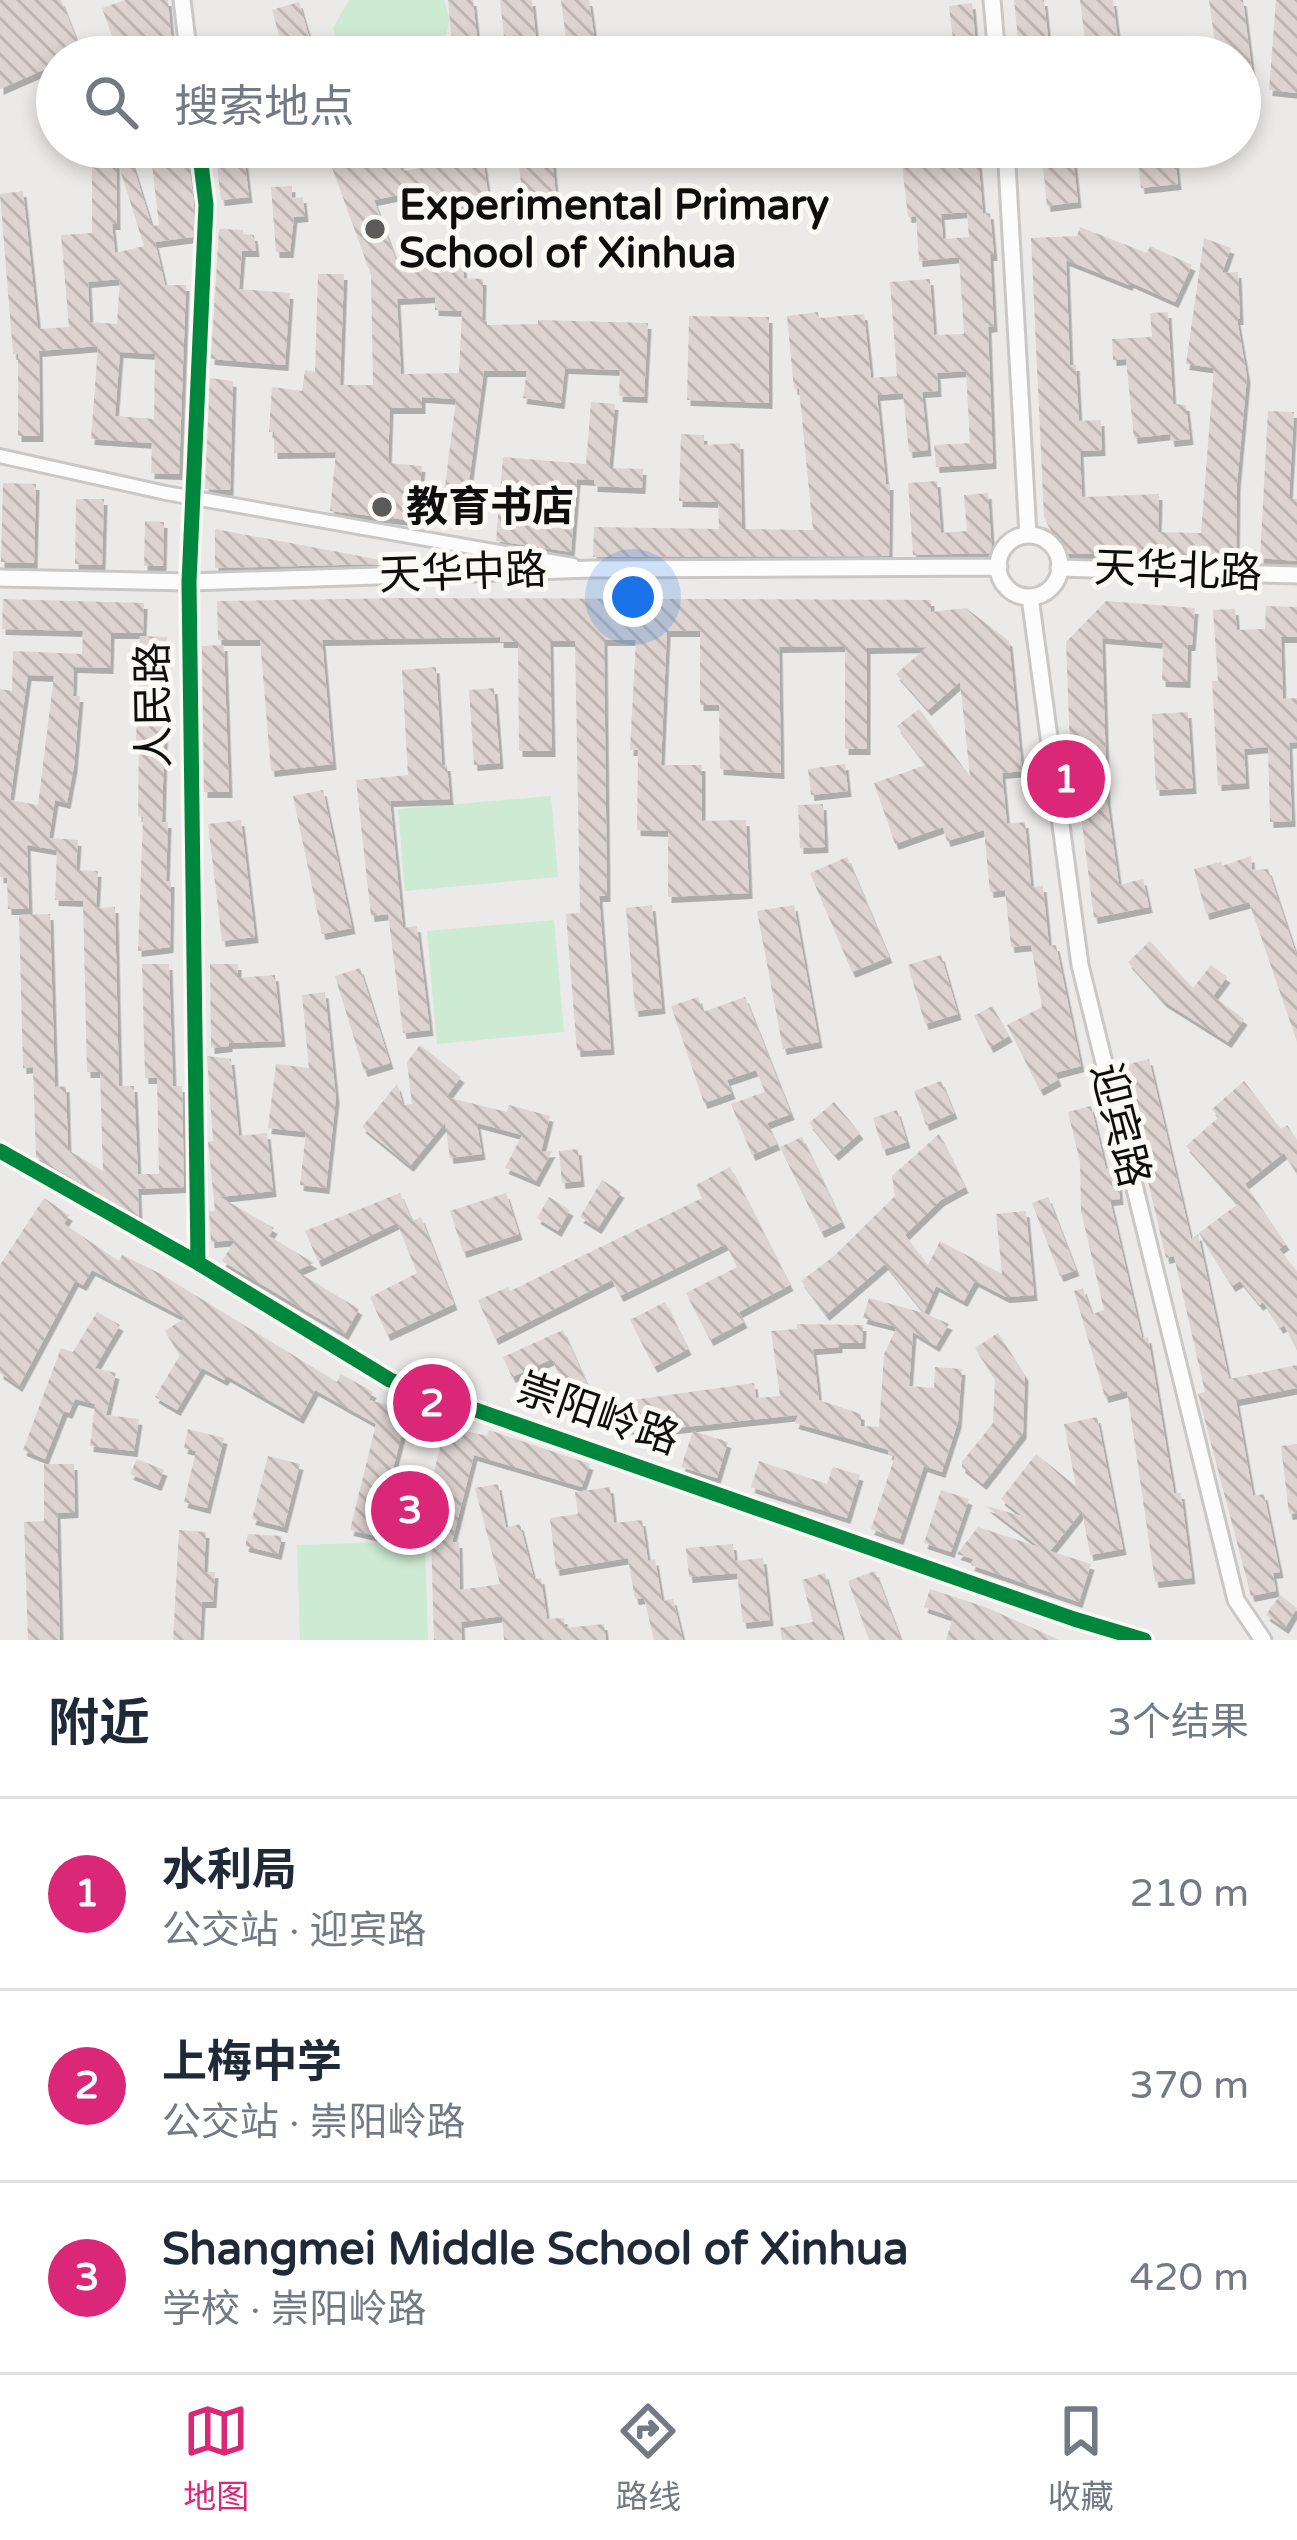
<!DOCTYPE html>
<html lang="zh">
<head>
<meta charset="utf-8">
<style>
  body { margin:0; font-family:"Varela Round","Noto Sans SC",sans-serif; background:#f2f2f3; color:#1f2937 }
  .you { position:absolute; left:633px; top:597px; width:42px; height:42px; margin:-30px; border:9px solid #fff; border-radius:50%; background:#1a73e8; box-shadow:0 0 0 18px #1a73e833 }
  .badge { display:grid; place-items:center; width:78px; height:78px; border-radius:50%; background:#db2777; color:#fff; font-size:39px; font-weight:700 }
  .pin { position:absolute; translate:-50% -50%; border:6px solid #fff; box-shadow:0 3px 12px #0006 }
  .list { margin:0; padding:0; list-style:none }
  h2 { display:flex; justify-content:space-between; align-items:center; height:156px; margin:0; padding:0 48px; font-size:51px }
  h2 small { font-size:39px; font-weight:400; color:#747a83 }
  .list li { display:grid; grid-template-columns:78px 1fr auto; gap:36px; align-items:center; box-sizing:border-box; height:192px; padding:0 48px; border-top:3px solid #e0e1e3 }
  .list b { display:block; font-size:45px; white-space:nowrap }
  .list p { margin:0; font-size:39px; white-space:nowrap; color:#747a83 }
  .list em { font-size:39px; font-style:normal; color:#747a83 }
  .icon { flex:none; width:66px; height:66px; fill:none; stroke:currentColor; stroke-width:2; stroke-linecap:round; stroke-linejoin:round }
  .map { position:relative; flex:none; width:1297px; height:1640px; overflow:hidden }
  .search { position:absolute; background:#fff; box-shadow:0 6px 18px #0003; left:36px; right:36px; top:36px; height:132px; display:flex; align-items:center; gap:30px; box-sizing:border-box; padding:0 42px; border-radius:66px; color:#747a83; font-size:45px }
  .sheet { height:732px; background:#fff }
  nav { display:flex; justify-content:space-around; align-items:center; box-sizing:border-box; height:168px; border-top:3px solid #e0e1e3; background:#fff; font-size:33px; color:#747a83 }
  nav a { display:grid; justify-items:center; gap:6px }
  nav .on { color:#db2777 }
  .map>svg:first-child { display:block }
  .green { fill:#cdead2 }
  .building { fill:url(#building-back-hatch); fill-rule:evenodd; filter:url(#shadow) }
  .lines { fill:none; stroke-linecap:round; stroke-linejoin:round }
  .minor-casing { stroke:#cac8c6; stroke-width:18 }
  .tertiary-casing { stroke:#cac8c6; stroke-width:21 }
  .minor { stroke:#fcfcfc; stroke-width:12 }
  .tertiary { stroke:#fcfcfc; stroke-width:15 }
  .minor-bridge-casing { stroke:#cac8c6; stroke-width:18; stroke-linecap:butt }
  .minor-bridge { stroke:#fcfcfc; stroke-width:12 }
  .cycleway-casing { stroke:#fbf9f3; stroke-width:22 }
  .cycleway { stroke:#00873e; stroke-width:15 }
  .poi-dot { fill:#5c5b59; stroke:#fbf9f3; stroke-width:4.5 }
  .labels { text-anchor:middle; dominant-baseline:central; stroke-width:10; stroke-linejoin:round; paint-order:stroke }
  .poi-label { font-size:42px; font-weight:bold; fill:#0f0e0c; stroke:#fbf9f3; text-anchor:start }
  .street-label { font-size:42px; fill:#0f0e0c; stroke:#fbf9f3 }
</style>
</head>
<body>
<div class="map">
<svg width="1297" height="1640" viewBox="0 0 1297 1640">
  <defs>
    <pattern id="building-back-hatch" width="6" height="6" patternUnits="userSpaceOnUse" patternTransform="scale(3)"><rect width="6" height="6" fill="#ddd3d0"/><path d="M-1 5l2 2M0 0l6 6M5-1l2 2" fill="none" stroke="#bcb4b1"/></pattern>
    <filter id="shadow"><feDropShadow dx="3.5" dy="6" stdDeviation="0" flood-color="#0004"/></filter>
  </defs>
  <rect width="100%" height="100%" fill="#eceae8"/>
  <path class="green" d="M349,0h95l6,20 -9,37h-98l-10,-29z
    M551,796l7,81 -153,14 -7,-82z
    M554,920l10,112 -127,12 -10,-113z
    M425,1541l3,99h-128l-3,-95z"/>
  <path class="building" d="M0,0h61l21,54 -25,3v7l-57,25z
    M126,0h42l5,57h-29l-2,-16 -25,9 -15,-42z
    M448,0h25l6,57h-26z
    M500,0h32l4,39 12,-3 4,21h-31l-4,-22 -13,2z
    M561,0h28l5,35 -28,4z
    M1014,0h30l6,57h-30z
    M1080,0h33l7,57h-33z
    M1209,0h34l9,72 -12,2v-17h-23z
    M1276,0h21v93l-28,-3z
    M299,2l16,55h-30l-13,-47z
    M972,3l5,54h-22l-6,-51z
    M92,147h24l1,77h-5l3,29 29,-7 -27,-86 13,-4 22,70 7,-1 -9,-78h37l7,58 -1,32 -38,5 10,43h21l-7,189 -28,-1 1,-30 -61,-4 7,-93 -59,5 1,85h-22v-82h-5l-13,-160 23,-3 15,138 31,-2 -8,-92 31,-2zM120,279l-3,45 -27,-2 -2,-40zM120,352l35,2 -1,65 -39,-3z
    M215,147h28l6,50 -28,3z
    M371,147h26l5,24 27,-4 -4,-20h56l8,52 -47,7 1,5 -22,3 -3,-23 -44,9 24,66 65,-2 1,14 19,1 -1,41 5,1v4l51,-1v-4l110,3 -4,74 -25,-1 1,-26 -55,-2 -4,35 -38,-5 4,-27h-43l-17,126 -23,-3 12,-95 -34,-2v11h-32l-2,55 34,3 -6,55 -86,-10 6,-59 -62,1v-22l-5,1 3,-45 30,4 3,-21 10,2 3,-98h26l-4,111h33l-2,-110 -41,-113zM435,297v13l27,1 -3,62 -58,1 -4,-75z
    M517,147h34l6,60 -33,4z
    M900,147h34l2,16 28,-2 -2,-14h15l6,67 7,-1 4,42h-4l4,71 -6,1 5,136 -57,4 -2,-22 36,-2 -4,-72 -29,2 1,18 -16,1 6,58 -19,2 -6,-59 -26,2 9,89h4l-1,72 -296,1 1,-30 125,2 -1,-27 -39,-1 2,-67 23,1v10l36,-2 2,86 71,1 -14,-141h-5l-7,-73 31,-4 1,6 45,-4 7,64 26,-2 -7,-94 40,-3 4,56 30,-1 -5,-77 -40,4 -3,-45 -8,1zM967,212l2,25 -26,2 -2,-25z
    M1041,147h31l6,55 -31,4z
    M1136,147h38l4,37 -37,4z
    M292,186v12l11,-1 2,19 -11,1 -4,35h-14l-5,-65z
    M1080,227l67,26 3,-7 42,19 -17,37 -45,-20 -1,3 -63,-25 4,105h6l3,56 22,-1 1,30 -22,1 2,46 77,-3 -1,38 43,1 13,-165 -28,-4 18,-126 27,10 -9,25 16,-1 2,47h-3l10,58 -10,107 -1,77 -109,-3v-5l-64,1 -19,-37 -13,-279 46,-2z
    M219,229l24,1v4l11,1 2,16h-14l-3,38 51,4 -5,72 -74,-6z
    M1168,312l5,92 13,1 4,34 -19,2 -1,-7 -36,4 -8,-79 -13,1 -1,-21 40,-2 -2,-24z
    M689,316l80,1v86l-82,-3z
    M210,378l23,3 -3,109 -25,-1z
    M591,402l24,2 -6,64 34,1 -1,19 -48,-2v-6l-17,-1 -6,73 -75,-11 7,-84 83,7z
    M1268,411l26,1 -5,86 8,1v62l-37,-3z
    M937,481l4,52 26,-2 -3,-36 24,-2 4,60 -79,2 -5,-72z
    M3,483l33,1 -2,79 -33,-1z
    M76,499h28l-2,66 -27,-1z
    M145,521l19,1 -1,44h-19z
    M215,529l166,31 -1,4 -165,4z
    M406,598l525,2v12l35,-4 43,33 13,130 -20,2 5,51 18,-2 6,65 12,-1 6,60 7,-1 25,121 -26,7 3,7 -18,10 -33,-65 35,-18 -11,-62 -20,2 -6,-57 -15,2 -6,-62 -37,11 -4,-14 -48,17 -21,-61 52,-18 -29,-39 22,-17 51,67 -10,-94 -32,28 -32,-36 31,-27 -60,1v101h-22v-103l-66,1 2,126 -61,-4 -1,-64h-19v-74h-33l-6,134h41v56l44,-1 3,73 -81,4v-66l-31,-1 1,-80h-8l6,-110h-32l3,256h-8l12,153 -34,2 -11,-137 14,-1 -5,-272h-25l2,110h-33l-1,-109h-18v-5l-178,3 11,124 -62,7 -11,-131h-42l-1,-39z
    M3,599l141,4 -1,30h-32l-1,35 -36,-1 -1,29h7l-6,70 -7,37 -12,-3 -6,38 29,2 -2,30 22,1 -2,37 19,-1 4,179h15l4,88h21l-2,-96h-12l-3,-114h27l4,122h9l2,101 -46,2 1,29 -103,-61 -3,-90 -10,1 -4,-153 31,-1 5,173 11,-1 2,64 35,21 -3,-99h-13l-4,-171 -28,-1 2,-50 -30,-5 2,64h-21l-1,-31 -7,-1v-188l12,2 1,-40 69,3 1,-23 -81,-2zM28,675l26,1 -16,129 -28,-5z
    M1106,601l89,7 -3,37h-4l-1,37 -25,-1 1,-38 -61,-5 5,161 12,86 24,-6 6,28 -55,11 -15,-118h-7l-6,-158z
    M1266,606l31,1v30h-16l2,62 14,-1v44l-8,1 3,78 -22,1 -2,-75 -24,2 2,34 -28,2 -6,-104h6l-5,-71 22,-1 2,21 28,-1z
    M140,636l27,1 -5,185h6l-2,59h5l-1,66 -32,4 5,-134 -5,-1 1,-75h-3z
    M224,645l5,147h-25l-2,-146z
    M436,667l6,98h5l3,34 -60,2 13,127 14,-2 13,104 -27,3 -15,-119 -17,2 -15,-136 52,-5 -6,-105z
    M494,688l6,75 -26,2 -5,-75z
    M1188,712l5,76 -37,2 -4,-76z
    M845,764l3,27 -37,4 -3,-26z
    M323,790l29,138 -30,6 -29,-138z
    M823,804l2,43 -25,1 -2,-43z
    M241,820l14,117 -33,4 -14,-117z
    M1251,856l1,14 16,-1 29,88v85l-48,-140 -43,12 -12,-45 27,-7 1,4z
    M847,857l42,100 -37,15 -42,-99z
    M652,905l10,103 -27,3 -9,-103z
    M794,905l25,137 -36,7 -26,-138z
    M1150,941l43,47 18,-23 16,12 -14,19 31,23 -16,23 -65,-41 -35,-39z
    M941,955l17,59 -33,10 -17,-59z
    M210,964h28v14l37,-3 7,66 -53,2v3l-18,2z
    M360,968l30,95 -26,8 -29,-95z
    M325,992l11,106 -10,90 -26,-3 6,-53 -38,-4 8,-64 33,4 -7,-73z
    M698,997l5,15 42,-15 46,117 -24,9 10,21 -25,11 -21,-51 34,-12 -9,-22 -29,10 5,13 -28,10 -33,-97z
    M992,1006l17,30 -19,11 -16,-31z
    M420,1045l41,32 -15,20 61,15 2,-7 41,11 -9,36 11,-1 -16,30 -31,-13 17,-33 -45,-12 5,31 -32,4 -5,-35 -35,43 -48,-39 35,-43 6,21 9,-1 -5,-42z
    M207,1056l24,3 8,77 28,-3 6,58 -53,6 54,31 -5,8 45,27 -18,8 63,38 -14,25 -123,-73 13,-21 -24,2 -2,-31h6l-7,-69 5,-1z
    M1149,1059l42,180 7,-5 31,145 68,-14v23l-61,12 17,96 11,-2 16,78 -7,1 3,18 -25,5 -53,-202 7,-2 -31,-136 -8,2 -45,-192z
    M941,1081l13,32 -28,12 -12,-34z
    M1244,1081l37,48 6,-4 10,15v34l-13,-21 -39,31 41,60 -7,5 18,22v79l-13,-25 -4,3 -17,-26 -3,3 -20,-24 -8,5 -33,-53 39,-29 -52,-58 33,-29 -7,-8z
    M834,1102l26,31 -25,22 -26,-32z
    M1091,1106l15,63 11,-1 3,31 -10,1 32,138 6,-1 26,156h7l11,85 -37,4 -28,-191 -22,6 -31,-106 9,-3 9,26 12,-4 -23,-99 -1,-49 -12,-50z
    M897,1110l10,32 -24,8 -10,-32z
    M939,1134l26,53 -24,13 -36,35 23,30 12,-24 62,33 -6,-60 30,-3 8,84 -28,2 -31,-16 -11,20 -28,-15 -12,27 25,11 -13,22 -23,-14 -4,54 25,2 1,-21 27,2 -4,53 -16,50 -18,-6 -24,73 -29,-10 24,-73 -7,-2 1,-4 -94,-27 3,-8 -169,18 -3,-32 128,-18 2,15 24,-2 -9,-65 26,-2v-5l66,1 -1,18h-23v4l-26,2 6,51 42,14v12l18,1 5,-73 13,-27 -34,-9 6,-20 55,15 -39,-49 -59,51 -25,-34 32,-24 62,-61 -3,-20z
    M802,1137l40,85 -21,10 -41,-85z
    M578,1149l3,32 -19,2 -3,-32z
    M730,1167l60,118 -51,27 5,10 -34,18 -24,-47 51,-26 -11,-23 -106,52 -8,-16 -117,59 -17,-39 30,-13 2,4 192,-93 -6,-13z
    M602,1180l19,12 -23,36 -18,-11z
    M400,1193l12,28 9,-4 33,87 -67,31 -17,-38 47,-24 -20,-50 -79,38 -13,-30z
    M506,1193l13,41 -56,18 -13,-41z
    M549,1197l21,13 -12,21 -21,-13z
    M1048,1197l28,73 -16,6 -28,-73z
    M44,1198l25,17 -5,9 55,37 3,-6 37,18 178,109 4,-8 32,18 -4,8 39,10 -32,126 -26,-6 26,-106 -61,-34 -15,28 -73,-42 -3,4 -22,-12 -25,42 -22,-13 25,-42 -15,-24 20,-13 -93,-48 -9,15 -8,-4 -56,105 -19,-13v-108z
    M665,1302l23,47 -34,18 -24,-47z
    M97,1312l23,13 -25,43 21,5 -10,42 33,4 -5,32 -44,-5 5,-42 -20,-5 -6,14 -5,-2 -19,48 -22,-9 38,-102 12,4z
    M563,1330l28,63 -20,9 -19,-43 -40,18 -9,-20z
    M998,1333l27,42 -2,58 -40,51 -21,-17v-5l31,-39 2,-45 -20,-30z
    M1097,1417l26,132 -33,6 -8,-44 -32,40 41,13 -12,38 -108,-37 2,-6 -16,-5 21,-27 61,20 -53,-41 36,10 -21,-17 35,-45 40,32 -12,-62z
    M445,1426l42,10 2,-6 101,34 -8,23 -108,-32 -22,87h7l1,48 40,-6 -25,-96 23,-4 8,44 14,-4 14,55 7,-1 6,41 17,-1 1,10 39,-4 2,16h-102l-2,-24 -41,6 1,18h-28l-3,-105 -11,-3z
    M188,1429l36,9 -17,70 -23,-6 12,-51 -12,-3z
    M693,1431l35,11 -11,36 -36,-11z
    M1297,1444v69l-8,1 -8,-68z
    M268,1456l32,8 -16,63 -32,-8z
    M137,1459l27,11 -6,15 -28,-11z
    M759,1461l68,23 6,-17 27,8 -13,43 -96,-31z
    M44,1464h30l1,48 -18,1 3,127h-32l-4,-118 20,-1z
    M610,1487l4,36 28,-3 6,41 7,-2 7,42 11,-2 10,41h-29l-10,-42 -9,1 -7,-41 -72,12 -6,-52 28,-4 -3,-22z
    M941,1490l28,9 -18,53 -27,-9z
    M179,1530l27,2 -2,40h11l-2,30h-11l-2,38h-27z
    M248,1534l34,2 -4,18 -33,-8z
    M733,1544l2,17 28,-3 7,62 -27,3 -6,-50 -48,4 -3,-29z
    M875,1571l26,69h-32l-21,-59z
    M825,1573l18,67h-61l-2,-12 33,-6 -11,-42z
    M930,1589l55,18 75,33h-114l7,-23 -29,-10z
    M1280,1595l17,13 -12,20 -19,-13z"/>
  <g class="lines">
    <g class="minor-casing">
      <path id="minor" d="M0,456l166,37
        M217,502l356,63
        M0,1151l198,112 192,117 684,239 70,21"/>
    </g>
    <g class="tertiary-casing">
      <path id="tertiary" d="M182,0l7,57
        M992,0l5,57
        M1006,147l22,388
        M998 566a31 31 0 1 1 62 0a31 31 0 1 1-62 0Z
        M1059,568l238,7
        M0,578l189,4 403,-13 407,-2
        M1030,597l50,368 156,635 27,40
        M198,1263l-9,-681 17,-377 -7,-58"/>
    </g>
    <use href="#minor" class="minor"/>
    <use href="#tertiary" class="tertiary"/>
    <g class="minor-bridge-casing">
      <path id="minor-bridge" d="M166,493l51,9"/>
    </g>
    <use href="#minor-bridge" class="minor-bridge"/>
    <g class="cycleway-casing">
      <path id="cycleway" d="M0,1151l198,112 192,117 684,239 70,21
        M198,1263l-9,-681 17,-377 -7,-58"/>
    </g>
    <use href="#cycleway" class="cycleway"/>
  </g>
  <g class="poi-dot">
    <circle cx="375" cy="229" r="12"/>
    <circle cx="382" cy="507" r="12"/>
  </g>
  <g class="labels">
    <g class="poi-label">
      <text x="399" y="205">Experimental Primary<tspan x="399" dy="48">School of Xinhua</tspan></text>
      <text x="406" y="507">教育书店</text>
    </g>
    <g class="street-label">
      <text transform="translate(1178 571) rotate(2)">天华北路</text>
      <text transform="translate(463 573) rotate(-2)">天华中路</text>
      <text transform="translate(154 705) rotate(-91)">人民路</text>
      <text transform="translate(1120 1125) rotate(76)">迎宾路</text>
      <text transform="translate(598 1414) rotate(19)">崇阳岭路</text>
    </g>
  </g>
</svg>
<div class="you"></div>
<div class="pin badge" style="left:1066px;top:779px">1</div>
<div class="pin badge" style="left:432px;top:1403px">2</div>
<div class="pin badge" style="left:410px;top:1510px">3</div>
<div class="search"><svg class="icon" aria-label="search" viewBox="0 0 24 24"><circle cx="10" cy="10" r="6"/><path d="M15 15l6 6"/></svg>搜索地点</div>
</div>
<section class="sheet">
<h2>附近<small>3个结果</small></h2>
<ul class="list">
<li><span class="badge">1</span><div><b>水利局</b><p>公交站 · 迎宾路</p></div><em>210 m</em></li>
<li><span class="badge">2</span><div><b>上梅中学</b><p>公交站 · 崇阳岭路</p></div><em>370 m</em></li>
<li><span class="badge">3</span><div><b>Shangmei Middle School of Xinhua</b><p>学校 · 崇阳岭路</p></div><em>420 m</em></li>
</ul>
</section>
<nav>
<a class="on"><svg class="icon" aria-label="map" viewBox="0 0 24 24"><path d="M3 6l6-2 6 2 6-2v14l-6 2-6-2-6 2zM9 4v14M15 6v14"/></svg>地图</a>
<a><svg class="icon" aria-label="directions" viewBox="0 0 24 24"><path d="M12 3l9 9-9 9-9-9zM9 14v-3h6M13 9l2 2-2 2"/></svg>路线</a>
<a><svg class="icon" aria-label="saved" viewBox="0 0 24 24"><path d="M7 4h10v16l-5-4-5 4z"/></svg>收藏</a>
</nav>
</body>
</html>
